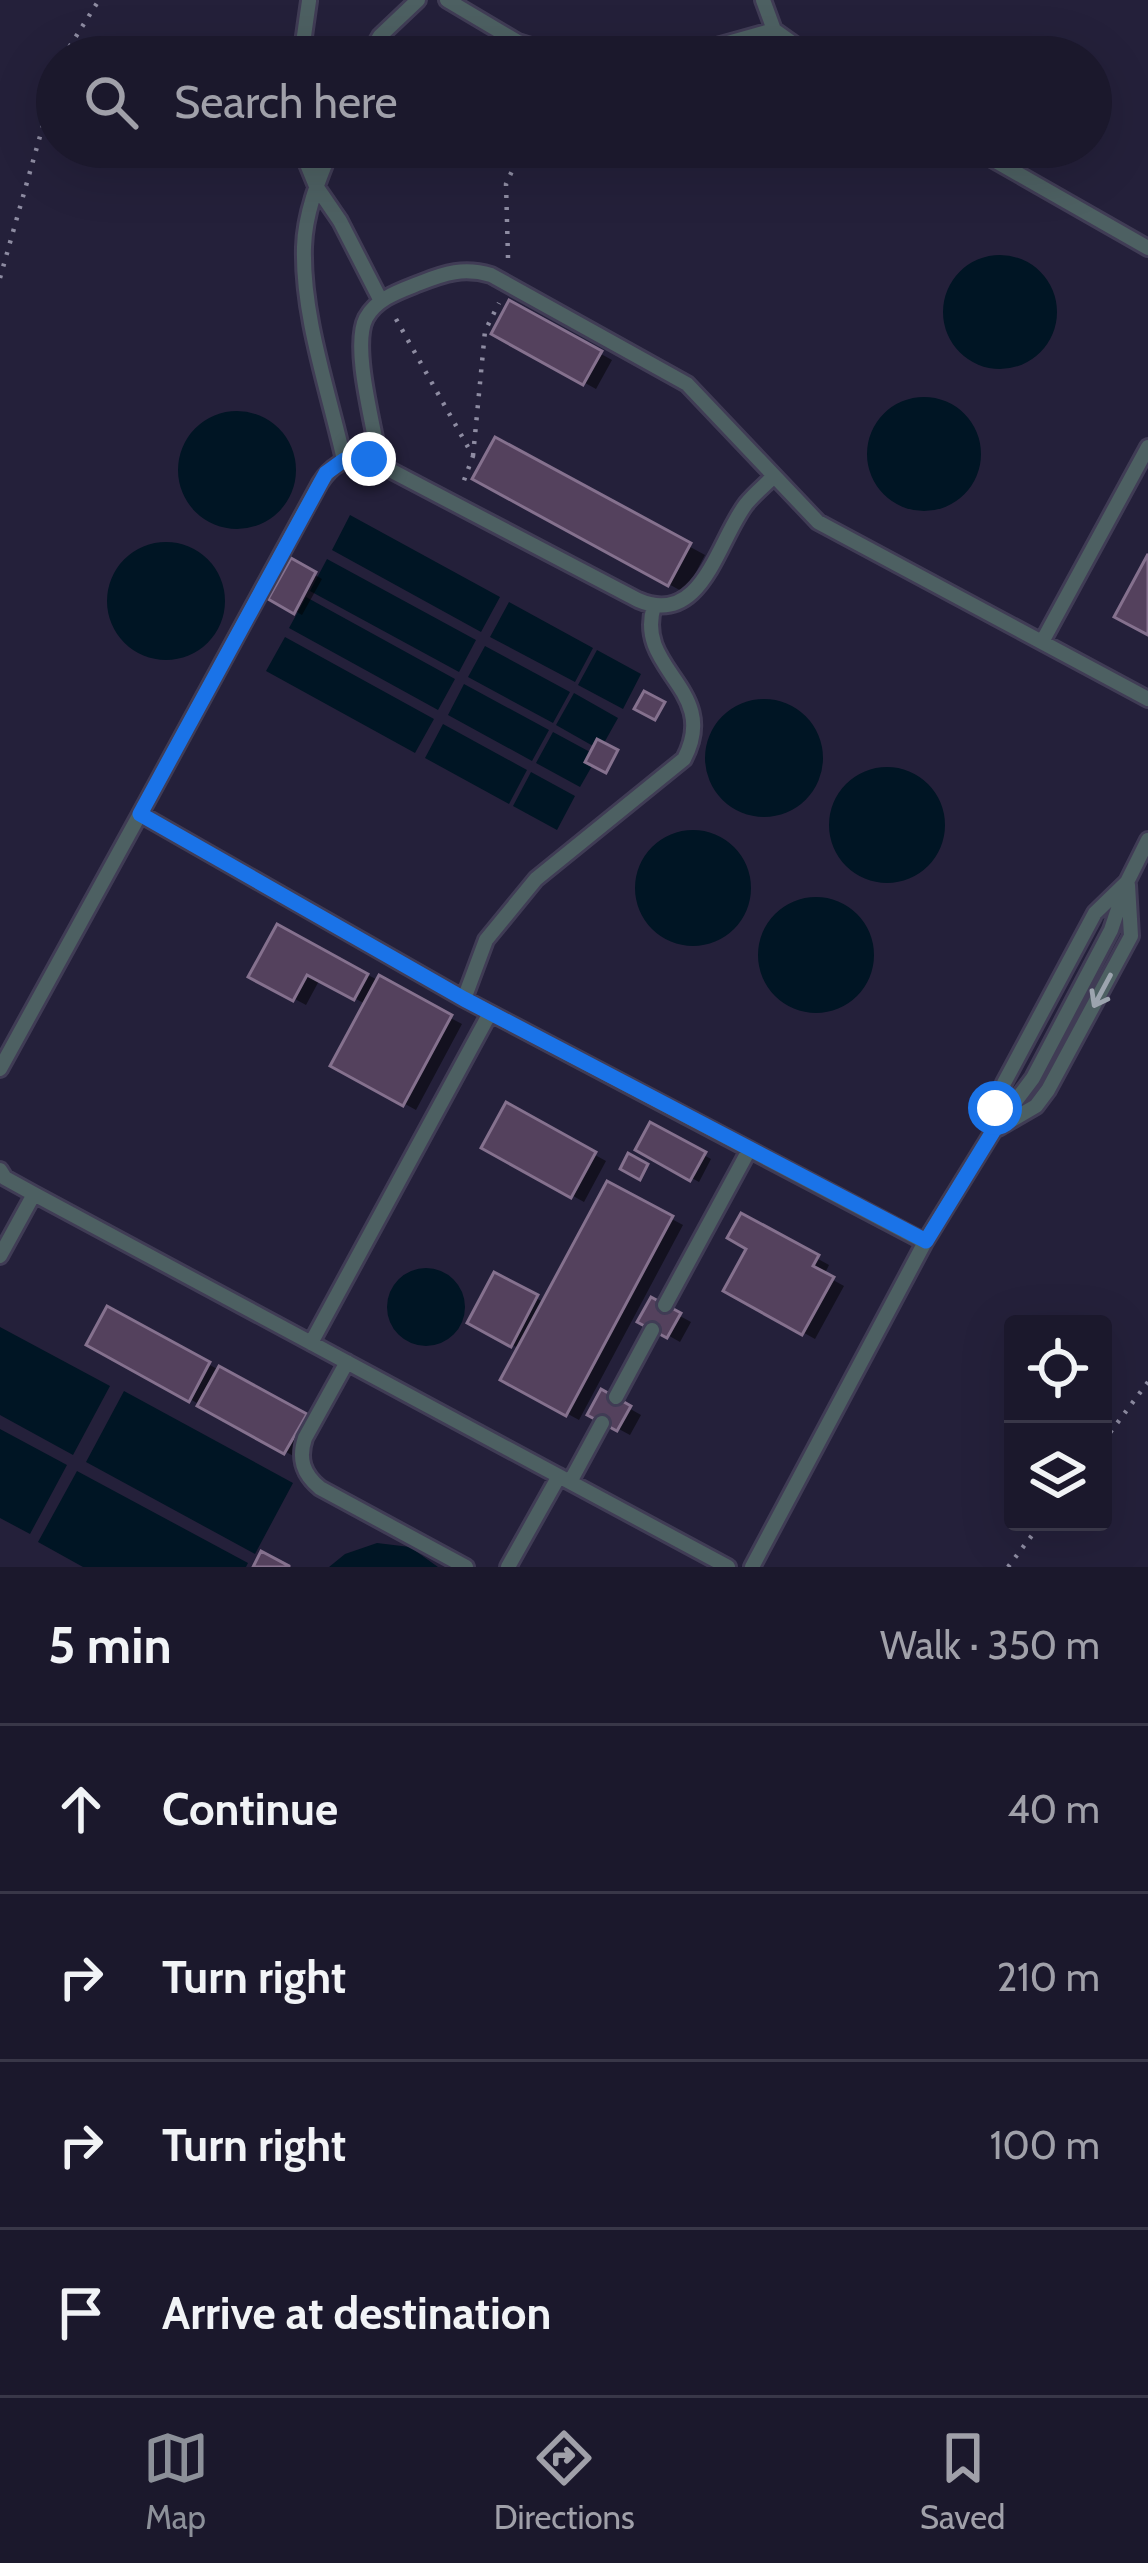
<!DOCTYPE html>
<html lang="en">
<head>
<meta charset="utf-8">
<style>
  body { margin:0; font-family:Cabin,sans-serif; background:#282538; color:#f1f3f6 }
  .controls { position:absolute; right:36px; bottom:36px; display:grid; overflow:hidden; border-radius:12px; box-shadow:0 12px 48px #0002 }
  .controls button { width:108px; height:108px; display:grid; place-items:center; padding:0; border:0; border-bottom:3px solid #393748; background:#1b182c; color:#f1f3f6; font:60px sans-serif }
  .stop { position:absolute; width:36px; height:36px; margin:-27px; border:9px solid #1a73e8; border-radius:50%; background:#fff }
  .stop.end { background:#1a73e8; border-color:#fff; box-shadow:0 3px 12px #0008 }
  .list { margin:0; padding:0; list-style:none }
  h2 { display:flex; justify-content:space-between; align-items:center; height:156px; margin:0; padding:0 48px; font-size:51px }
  h2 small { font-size:39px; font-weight:400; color:#a0a0a9 }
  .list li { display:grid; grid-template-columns:78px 1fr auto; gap:36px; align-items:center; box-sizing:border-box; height:168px; padding:0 48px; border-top:3px solid #393748 }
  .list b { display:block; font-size:45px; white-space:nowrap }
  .list em { font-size:39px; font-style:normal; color:#a0a0a9 }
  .icon { flex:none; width:66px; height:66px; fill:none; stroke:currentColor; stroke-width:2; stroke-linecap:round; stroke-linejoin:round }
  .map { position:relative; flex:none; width:1148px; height:1567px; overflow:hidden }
  .search { position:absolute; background:#1b182c; box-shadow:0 12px 48px #0002; left:36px; right:36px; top:36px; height:132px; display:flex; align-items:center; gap:30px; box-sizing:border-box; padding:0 42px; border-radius:66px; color:#a0a0a9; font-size:45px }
  .sheet { height:828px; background:#1b182c }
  nav { display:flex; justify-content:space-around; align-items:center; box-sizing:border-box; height:168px; border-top:3px solid #393748; background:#1b182c; font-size:33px; color:#a0a0a9 }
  nav a { display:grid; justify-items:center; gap:6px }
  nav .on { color:#8c9099 }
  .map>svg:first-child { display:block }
  .water { fill:#001524 }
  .shadow { fill:#0007 }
  .building { fill:#54415d; stroke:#85718e; stroke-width:3 }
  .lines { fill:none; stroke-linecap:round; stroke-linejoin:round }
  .lane-casing { stroke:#403c55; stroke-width:20 }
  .path { stroke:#8e8ca2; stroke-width:4.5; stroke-dasharray:3 9; stroke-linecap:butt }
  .lane { stroke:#4d6062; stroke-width:14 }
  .oneway { stroke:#9ca4ae }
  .route { stroke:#1a73e8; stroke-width:15 }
</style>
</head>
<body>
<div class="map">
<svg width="1148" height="1567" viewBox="0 0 1148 1567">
  <rect width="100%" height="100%" fill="#24203a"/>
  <path class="water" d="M943 312a57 57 0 1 1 114 0a57 57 0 1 1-114 0Z
    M867 454a57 57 0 1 1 114 0a57 57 0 1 1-114 0Z
    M178 470a59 59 0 1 1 118 0a59 59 0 1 1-118 0Z
    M350,515l150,82 -19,35 -149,-82z
    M107 601a59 59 0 1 1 118 0a59 59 0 1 1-118 0Z
    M327,559l149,81 -17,32 -149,-81z
    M306,597l149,82 -17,31 -149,-82z
    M509,602l84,46 -18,34 -85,-45z
    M285,637l149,82 -19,34 -149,-82z
    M485,646l85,46 -17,31 -85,-46z
    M597,650l44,24 -18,35 -45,-24z
    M464,684l85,46 -17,31 -84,-46z
    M574,693l44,25 -14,25 -7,-4 -4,7 -37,-21z
    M705 758a59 59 0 1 1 118 0a59 59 0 1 1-118 0Z
    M443,724l84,46 -18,34 -84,-46z
    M553,732l37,20 -5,9 7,5 -12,21 -44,-24z
    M829 825a58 58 0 1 1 116 0a58 58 0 1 1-116 0Z
    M531,772l44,24 -18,34 -44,-24z
    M635 888a58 58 0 1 1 116 0a58 58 0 1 1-116 0Z
    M758 955a58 58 0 1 1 116 0a58 58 0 1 1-116 0Z
    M387 1307a39 39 0 1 1 78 0a39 39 0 1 1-78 0Z
    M0,1327l110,59 -37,69 -73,-40z
    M124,1391l169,92 -38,71 -169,-92z
    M0,1429l67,36 -37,69 -30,-16z
    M77,1471l171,92 -2,4h-163l-45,-25z
    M377,1543l33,4 28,20h-109l16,-13z"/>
  <path class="shadow" d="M510,304l102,56 -16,29 -101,-56z
    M496,441l209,114 -20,38 -209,-115z
    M292,562l30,17 -20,36 -30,-17z
    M278,928l184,96 -46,86 -82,-45 33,-60 -47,-26 -14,26 -54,-29z
    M507,1107l99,54 -22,41 -99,-55z
    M651,1126l60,33 -12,23 -60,-33z
    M608,1185l75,40 -104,195 -75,-41 16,-30 -49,-27 25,-46 49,27z
    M742,1217l87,48 -5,10 20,11 -29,53 -88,-49 23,-42z
    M652,1301l39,21 -11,20 -39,-22z
    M108,1310l209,113 -20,35 -207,-114z
    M602,1393l39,22 -11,20 -39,-21z"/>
  <path class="building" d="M509,300l93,51 -19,34 -92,-51z
    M495,437l196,106 -23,43 -196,-107z
    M1148,554v81l-34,-18z
    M291,558l25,14 -22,42 -26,-15z
    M644,691l21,11 -10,18 -21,-11z
    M597,739l21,11 -12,23 -21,-11z
    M277,924l91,50 -14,26 -47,-25 -14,26 -45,-24z
    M379,975l73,40 -49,91 -73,-40z
    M506,1102l90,50 -25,46 -90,-50z
    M650,1122l56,30 -16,29 -55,-31z
    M628,1153l20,11 -8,16 -20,-11z
    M607,1181l66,35 -107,200 -66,-36z
    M741,1213l78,42 -6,11 21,11 -32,58 -79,-44 23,-42 -19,-11z
    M494,1272l44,23 -27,52 -44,-24z
    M651,1297l30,16 -14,25 -30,-16z
    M107,1306l103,56 -21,40 -103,-57z
    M219,1366l88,48 -23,40 -87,-48z
    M601,1389l30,17 -14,25 -30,-16z
    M261,1551l28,15v1h-36z"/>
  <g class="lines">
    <g class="lane-casing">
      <path id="lane" d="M447,0l71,42 48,15
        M763,0l11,30 38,27
        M301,57l8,-56
        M368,57l12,-21 38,-36
        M678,57l96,-27
        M300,147l16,39 24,35 41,80
        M332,147c-13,32 -27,65 -28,100 -2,70 25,145 40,213
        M971,147l177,101
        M380,464c-5,-34 -29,-117 -14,-146 11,-20 34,-27 54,-35 25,-10 44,-16 71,-8l196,109 131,138 330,177
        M773,477c-9,9 -19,17 -27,27 -29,38 -44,124 -108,96l-269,-141c-22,-3 -37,5 -49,24l-180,331 324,185 461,243
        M1042,642l106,-195
        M464,999l22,-59 50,-61 148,-120c37,-70 -50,-89 -30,-153
        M0,1069l140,-255
        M998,1128l38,-22 12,-16 83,-154 -3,-51
        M994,1130l1,-22 9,-25 91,-170 32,-31
        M0,1170l5,8 29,16 694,373
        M0,1256l34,-62
        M665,1305l84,-155
        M311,1343l179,-330
        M347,1362l-42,76c-7,21 -2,36 15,50l146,79
        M616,1397l36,-67
        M570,1482l32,-59
        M508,1567l51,-91
        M752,1567l173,-325 69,-112 39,-52 78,-148 16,-48 21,-42"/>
    </g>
    <path class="path" d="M63,57l36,-57
      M508,258l-2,-74 17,-37
      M0,278l57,-202
      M396,319l77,137 -10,27
      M473,456l12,-125 14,-28
      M1103,1442l45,-60
      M1008,1567l34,-45"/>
    <use href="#lane" class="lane"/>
  </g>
  <defs><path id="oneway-shaft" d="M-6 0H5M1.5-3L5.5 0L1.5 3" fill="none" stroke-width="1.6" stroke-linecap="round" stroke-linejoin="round" transform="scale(3)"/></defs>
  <use class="oneway" href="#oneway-shaft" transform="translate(1102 991) rotate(118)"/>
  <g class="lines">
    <path class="route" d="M369,459l-25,1 -18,13 -186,341 324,185 462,242 68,-111 1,-22"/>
  </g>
</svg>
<div class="controls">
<button><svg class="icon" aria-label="locate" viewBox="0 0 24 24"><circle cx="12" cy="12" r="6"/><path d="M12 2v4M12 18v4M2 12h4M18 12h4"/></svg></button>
<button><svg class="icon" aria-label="layers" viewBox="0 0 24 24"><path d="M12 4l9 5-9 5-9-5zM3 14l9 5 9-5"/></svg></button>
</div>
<div class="stop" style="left:995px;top:1108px"></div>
<div class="stop end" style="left:369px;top:459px"></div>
<div class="search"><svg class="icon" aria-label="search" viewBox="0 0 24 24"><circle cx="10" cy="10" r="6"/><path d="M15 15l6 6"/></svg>Search here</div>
</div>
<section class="sheet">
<h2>5 min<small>Walk · 350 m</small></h2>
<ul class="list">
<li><svg class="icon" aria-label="ahead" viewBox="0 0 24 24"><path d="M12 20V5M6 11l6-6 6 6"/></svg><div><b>Continue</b></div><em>40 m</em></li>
<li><svg class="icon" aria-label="right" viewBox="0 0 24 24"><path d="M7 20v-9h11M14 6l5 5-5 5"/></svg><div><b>Turn right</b></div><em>210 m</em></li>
<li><svg class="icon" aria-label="right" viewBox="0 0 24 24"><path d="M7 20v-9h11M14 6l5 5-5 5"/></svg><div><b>Turn right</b></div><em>100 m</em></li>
<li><svg class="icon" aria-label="arrive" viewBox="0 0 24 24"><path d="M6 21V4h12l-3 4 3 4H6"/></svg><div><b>Arrive at destination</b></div></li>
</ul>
</section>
<nav>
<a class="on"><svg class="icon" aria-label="map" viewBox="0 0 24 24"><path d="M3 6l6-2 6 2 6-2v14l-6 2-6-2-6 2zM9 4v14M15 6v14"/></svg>Map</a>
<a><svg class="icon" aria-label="directions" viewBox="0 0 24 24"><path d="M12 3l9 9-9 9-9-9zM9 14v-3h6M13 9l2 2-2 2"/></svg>Directions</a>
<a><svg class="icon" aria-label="saved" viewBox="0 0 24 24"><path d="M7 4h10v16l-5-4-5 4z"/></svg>Saved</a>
</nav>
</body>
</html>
